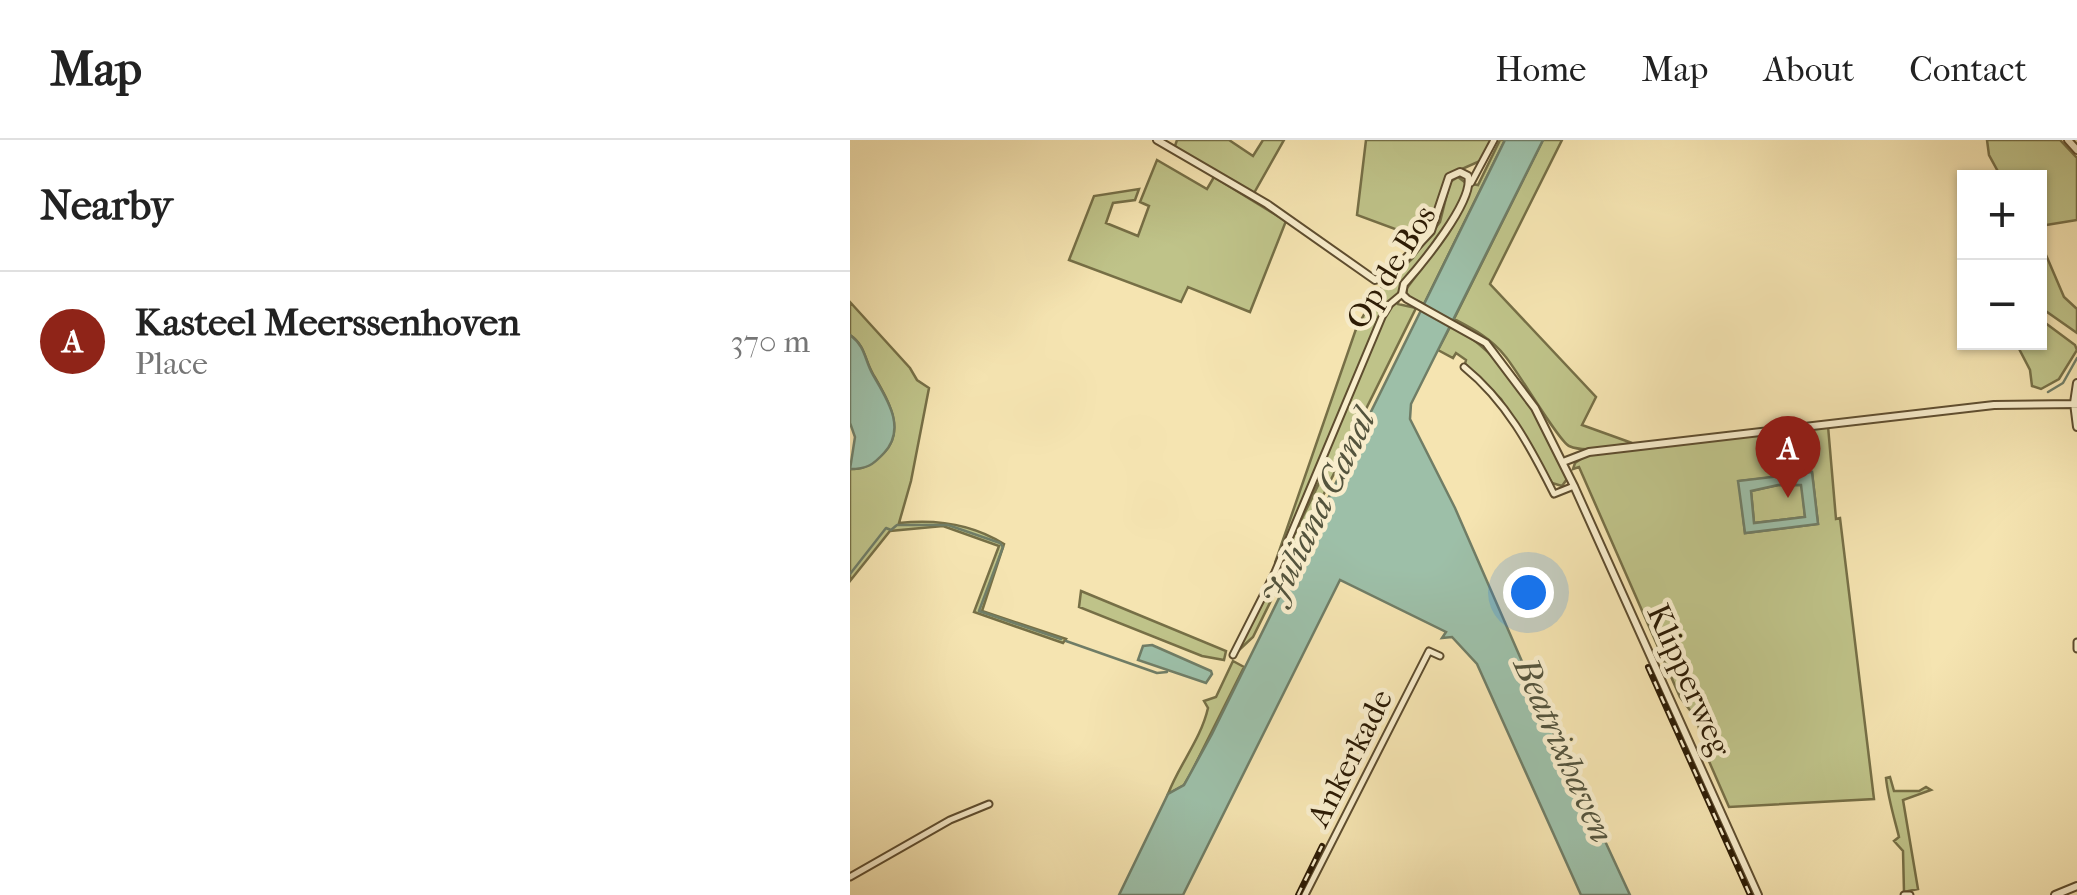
<!DOCTYPE html>
<html lang="en">
<head>
<meta charset="utf-8">
<style>
  body { margin:0; font-family:"IM FELL French Canon",serif; background:#f2f2f2; color:#222 }
  .controls { position:absolute; right:30px; top:30px; display:grid; overflow:hidden; border-radius:0px; box-shadow:0 2px 8px #0004 }
  .controls button { width:90px; height:90px; display:grid; place-items:center; padding:0; border:0; border-bottom:2px solid #e0e0e0; background:#fff; color:#222; font:50px sans-serif }
  .you { position:absolute; left:678px; top:452px; width:35px; height:35px; margin:-25px; border:8px solid #fff; border-radius:50%; background:#1a73e8; box-shadow:0 0 0 15px #1a73e833 }
  .badge { display:grid; place-items:center; width:65px; height:65px; border-radius:50%; background:#8f2418; color:#fff; font-size:32px; font-weight:700 }
  .pin { position:absolute; translate:-50% -82px; filter:drop-shadow(0 2px 5px #0008) }
  .pin::after { content:''; position:absolute; top:52px; width:35px; height:30px; background:inherit; clip-path:polygon(0 0,100% 0,50% 100%) }
  .list { margin:0; padding:0; list-style:none }
  h2 { display:flex; justify-content:space-between; align-items:center; height:130px; margin:0; padding:0 40px; font-size:42px }
  h2 small { font-size:32px; font-weight:400; color:#767676 }
  .list li { display:grid; grid-template-columns:65px 1fr auto; gap:30px; align-items:center; box-sizing:border-box; height:140px; padding:0 40px; border-top:2px solid #e0e0e0 }
  .list b { display:block; font-size:38px; white-space:nowrap }
  .list p { margin:0; font-size:32px; white-space:nowrap; color:#767676 }
  .list em { font-size:32px; font-style:normal; color:#767676 }
  .map { position:relative; flex:none; width:1227px; height:755px; overflow:hidden }
  header { display:flex; align-items:center; gap:60px; box-sizing:border-box; height:140px; padding:0 50px; background:#fff; border-bottom:2px solid #e0e0e0 }
  header strong { font-size:48px }
  nav { display:flex; gap:55px; margin-inline-start:auto; font-size:35px }
  main { display:flex }
  aside { flex:1; background:#fff }
  .map>svg:first-child { display:block }
  .green { fill:#bfc389; stroke:#766f46; stroke-width:2.5; fill-rule:evenodd }
  .water { fill:#9dbfa8; stroke:#707d66; stroke-width:2.5; fill-rule:evenodd }
  .lines { fill:none; stroke-linecap:round; stroke-linejoin:round }
  .stream { stroke:#707d66; stroke-width:2.5 }
  .minor-casing { stroke:#5e4d2f; stroke-width:9 }
  .tertiary-casing { stroke:#5e4d2f; stroke-width:10 }
  .minor { stroke:#f8edcc; stroke-width:5 }
  .tertiary { stroke:#f8edcc; stroke-width:6 }
  .rail-casing { stroke:#2c1b04; stroke-width:6 }
  .rail { stroke:#f8edcc; stroke-width:2.5; stroke-dasharray:8; stroke-linecap:butt }
  .labels { text-anchor:middle; dominant-baseline:central; stroke-width:9; stroke-linejoin:round; paint-order:stroke }
  .street-label { font-size:32px; fill:#2c1b04; stroke:#f8edcc }
  .water-label { font-size:35px; font-style:italic; fill:#54543d; stroke:#f8edcc }
</style>
</head>
<body>
<header>
<strong>Map</strong>
<nav><a>Home</a><a>Map</a><a>About</a><a>Contact</a></nav>
</header>
<main>
<aside>
<h2>Nearby<small></small></h2>
<ul class="list">
<li><span class="badge">A</span><div><b>Kasteel Meerssenhoven</b><p>Place</p></div><em>370 m</em></li>
</ul>
</aside>
<div class="map">
<svg width="1227" height="755" viewBox="0 0 1227 755">
  <rect width="100%" height="100%" fill="#f5e4b1"/>
  <filter id="stains"><feTurbulence type="fractalNoise" baseFrequency=".002" numOctaves="4"/><feColorMatrix values="0 0 0 0 .2 0 0 0 0 .09 0 0 0 0 .02 0 0 0 .5 -.17"/></filter>
  <radialGradient id="worn" r=".72"><stop offset=".6" stop-color="#630" stop-opacity="0"/><stop offset="1" stop-color="#630" stop-opacity=".3"/></radialGradient>
  <path class="green" d="M327,0h52l24,16 10,-16h21l-30,53 -76,-44 -3,-3z
    M516,0h125l-11,21 -27,12 -21,52 -10,14 -65,-24z
    M650,0h5l-81,164 -18,-8 1,-8 18,-24 -24,20 -3,20 18,4 -163,329 -15,14 85,-176 -48,88 81,-234 20,-36 37,-35 27,-36 10,-40 8,-5 8,6 12,2z
    M693,0h19l-72,144 106,113 -14,28 50,18c-18,2 -45,11 -63,3 -10,-4 -51,-75 -64,-90 -14,-18 -32,-27 -51,-37z
    M1137,0h73l17,18v62l-37,6v-48l-39,-1 -12,-22z
    M307,20l50,29 7,-12 72,44 -36,91 -62,-25 -7,15 -112,-42 25,-64 45,-7 -4,11 -22,3 -7,20 32,13 11,-30 -9,-4z
    M1190,101l24,56 13,12v24l-37,-26z
    M0,162l60,66 7,12 12,8 -18,93 -12,42c36,-4 73,1 105,21l-22,67 84,28 -3,4 -89,-31 25,-66 -56,-20 -53,5 -40,50v-112c13,0 18,-3 28,-11 31,-24 11,-56 -5,-84 -9,-15 -7,-28 -23,-39z
    M1190,179l35,26 2,5 -18,29 -18,10 -9,-3 -2,-16 -14,-27 24,-1z
    M601,185c63,36 86,91 116,154l-5,7 -10,-3 -51,-84 -36,-35 1,-4 -10,-7 -3,5 -15,-8z
    M978,286l8,93 4,-1 34,281 -145,8 -21,-48 -12,-41 -16,-21 -101,-230 -6,2 2,-6 12,-8zM962,333l6,51 -73,9 -6,-52z
    M928,345h24l3,32 -51,6 -3,-32z
    M231,451l145,60 -2,9 -22,-4 -123,-49z
    M383,521l11,6 -54,108 -6,10 -16,9c11,-29 33,-55 40,-86l-4,-7 12,-4z
    M1040,637l4,14h25l7,-4 5,3 -28,10 15,89 -14,3 -1,-41 -9,-10 5,-4c-5,-20 -11,-39 -13,-59z"/>
  <path class="water" d="M655,0h38l-132,264 -1,15 45,89 128,293 3,-1 44,95h-49l-104,-231 -25,-27 -10,1 4,-6 -106,-52 -157,315h-64l49,-101 16,-9 28,-51z
    M0,195c16,12 14,24 23,40 14,24 34,53 11,78 -11,12 -17,16 -34,16l5,-32 -5,-14z
    M962,332l6,52 -73,9 -7,-52zM928,345h23l4,32 -51,6 -3,-32z
    M302,505l59,26 1,3 -6,9 -68,-23 5,-14z"/>
  <g class="lines">
    <path class="stream" d="M1198,252l15,-9 14,-25
      M0,434l36,-46 5,2 6,-5h51l52,18 3,4 -24,64 82,28
      M216,501l91,32 10,-1"/>
    <g class="minor-casing">
      <path id="minor" d="M621,43l23,-43
        M614,227c42,34 66,79 90,127l20,-8
        M1227,502v7
        M383,515l42,-83 107,-255 8,-13 12,-10
        M0,737l100,-57 39,-16
        M455,755l124,-244 11,5
        M1054,755h6"/>
    </g>
    <g class="tertiary-casing">
      <path id="tertiary" d="M307,0l110,64 108,76 18,-8 38,-41 18,-54 11,-5 8,4c7,24 -47,89 -64,108l-2,10 5,5 79,44 49,65 39,78 184,409
        M1218,0l9,10
        M1227,243l-3,20 3,24
        M713,322l26,-10 405,-47 83,-1
        M1205,755l22,-9"/>
    </g>
    <use href="#minor" class="minor"/>
    <use href="#tertiary" class="tertiary"/>
    <g class="rail-casing">
      <path id="rail" d="M798,527l102,228
        M448,755l24,-49"/>
    </g>
    <use href="#rail" class="rail"/>
  </g>
  <g class="labels">
    <g class="street-label">
      <text transform="translate(541 127) rotate(-58)">Op de Bos</text>
      <text transform="translate(839 540) rotate(66)">Klipperweg</text>
      <text transform="translate(500 618) rotate(-63)">Ankerkade</text>
    </g>
    <g class="water-label">
      <text transform="translate(469 368) rotate(-64)">Juliana Canal</text>
      <text transform="translate(714 610) rotate(66)">Beatrixhaven</text>
    </g>
  </g>
  <rect width="100%" height="100%" filter="url(#stains)"/>
  <rect width="100%" height="100%" fill="url(#worn)"/>
</svg>
<div class="controls">
<button>+</button>
<button>−</button>
</div>
<div class="you"></div>
<div class="pin badge" style="left:938px;top:358px">A</div>
</div>
</main>
</body>
</html>
